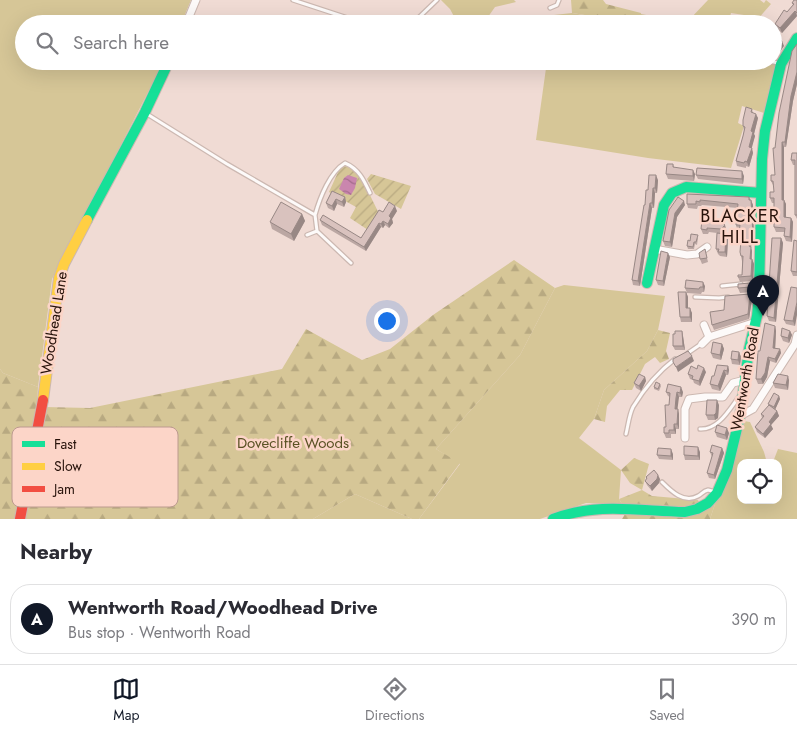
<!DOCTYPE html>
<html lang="en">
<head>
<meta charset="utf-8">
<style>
  body { margin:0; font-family:Jost,sans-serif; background:#f7f7f7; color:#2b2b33 }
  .controls { position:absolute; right:15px; bottom:15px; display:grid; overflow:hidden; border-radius:10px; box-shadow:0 5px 20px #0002 }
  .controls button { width:45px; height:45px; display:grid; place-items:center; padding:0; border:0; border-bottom:1px solid #e1e1e2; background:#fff; color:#2b2b33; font:25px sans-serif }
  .you { position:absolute; left:386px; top:320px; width:18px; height:18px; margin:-12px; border:4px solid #fff; border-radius:50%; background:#1a73e8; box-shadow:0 0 0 8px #1a73e833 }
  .badge { display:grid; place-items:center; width:32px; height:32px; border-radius:50%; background:#111827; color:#fff; font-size:16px; font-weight:700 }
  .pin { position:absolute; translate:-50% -41px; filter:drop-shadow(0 1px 2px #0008) }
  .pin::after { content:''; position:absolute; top:26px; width:18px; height:15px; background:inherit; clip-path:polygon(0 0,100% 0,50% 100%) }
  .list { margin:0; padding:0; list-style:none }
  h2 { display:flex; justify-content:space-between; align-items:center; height:65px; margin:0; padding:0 20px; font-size:21px }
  h2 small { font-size:16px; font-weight:400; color:#7c7c81 }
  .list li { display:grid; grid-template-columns:32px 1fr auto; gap:15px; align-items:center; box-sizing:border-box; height:70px; margin:0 10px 10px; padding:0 10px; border:1px solid #e1e1e2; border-radius:20px }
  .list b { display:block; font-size:19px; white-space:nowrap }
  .list p { margin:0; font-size:16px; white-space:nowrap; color:#7c7c81 }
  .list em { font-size:16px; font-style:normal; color:#7c7c81 }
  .icon { flex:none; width:28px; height:28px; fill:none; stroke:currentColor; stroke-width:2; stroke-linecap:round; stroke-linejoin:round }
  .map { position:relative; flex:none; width:797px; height:519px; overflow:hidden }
  .search { position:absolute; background:#fff; box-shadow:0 5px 20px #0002; left:15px; right:15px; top:15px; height:55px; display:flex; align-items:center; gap:12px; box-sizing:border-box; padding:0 18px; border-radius:28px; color:#7c7c81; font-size:19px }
  .sheet { height:145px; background:#fff }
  nav { display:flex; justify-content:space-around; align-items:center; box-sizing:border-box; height:70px; border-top:1px solid #e1e1e2; background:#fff; font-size:14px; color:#7c7c81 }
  nav a { display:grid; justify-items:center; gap:2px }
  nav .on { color:#111827 }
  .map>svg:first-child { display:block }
  .green { fill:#d6c697 }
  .forest { fill:url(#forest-firs) }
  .garden { fill:url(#garden-furrows) }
  .water { fill:url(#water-waves) }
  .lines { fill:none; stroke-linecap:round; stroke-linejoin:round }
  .lane-casing { stroke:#ccb8b1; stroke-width:5.5 }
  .street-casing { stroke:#ccb8b1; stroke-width:9 }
  .fast-casing { stroke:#ccb8b1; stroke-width:12 }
  .slow-casing { stroke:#ccb8b1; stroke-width:12 }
  .jam-casing { stroke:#ccb8b1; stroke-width:12 }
  .lane { stroke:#fdfaf9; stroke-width:3 }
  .street { stroke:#fdfaf9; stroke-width:7 }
  .fast { stroke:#16e098; stroke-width:10 }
  .slow { stroke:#ffcf43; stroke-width:10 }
  .jam { stroke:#f24e42; stroke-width:10 }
  .wall { fill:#bba7a3 }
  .shaded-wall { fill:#988885 }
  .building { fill:#d9c2be; stroke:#988885 }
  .labels { text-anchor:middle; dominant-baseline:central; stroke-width:5; stroke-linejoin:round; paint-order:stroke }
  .street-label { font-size:15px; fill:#27120a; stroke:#fcd5c8 }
  .park-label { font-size:15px; fill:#5a5224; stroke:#fcd5c8 }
  .quarter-label { font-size:18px; letter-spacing:1px; fill:#27120a; stroke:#fcd5c8 }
  .key { fill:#fcd5c8; stroke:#bc9a8f; stroke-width:1 }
  .key-label { font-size:14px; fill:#27120a }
</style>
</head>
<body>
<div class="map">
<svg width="797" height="519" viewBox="0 0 797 519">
  <defs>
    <pattern id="forest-firs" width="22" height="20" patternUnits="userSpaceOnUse" patternTransform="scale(1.25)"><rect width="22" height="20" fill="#d6c697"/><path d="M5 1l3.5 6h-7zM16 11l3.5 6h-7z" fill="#b8a981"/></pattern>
    <pattern id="garden-furrows" width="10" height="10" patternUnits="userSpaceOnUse" patternTransform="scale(1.25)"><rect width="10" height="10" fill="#d6c697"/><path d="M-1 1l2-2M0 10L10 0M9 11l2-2" fill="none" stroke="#b8a981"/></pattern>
    <pattern id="water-waves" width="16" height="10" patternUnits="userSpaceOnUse" patternTransform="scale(1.25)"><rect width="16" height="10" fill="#ca86ae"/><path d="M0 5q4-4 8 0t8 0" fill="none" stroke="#a46c8c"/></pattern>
  </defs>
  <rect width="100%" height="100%" fill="#f0dbd4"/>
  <path class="green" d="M0,0h191l-10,24h-157v37h140l-112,218 -14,108 -35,-14 -3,-4z
    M441,0h73l2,2 -21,5 -12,17h-25l-8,-15z
    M708,0h52l4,3 2,-3 5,4 -14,16 -9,-1 -1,5h-5l2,-9 -13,-2 -3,11h-8l-1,-3 -15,-4 -3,7h-59l-1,-10 41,8 7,-2z
    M572,13l64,11h-84l2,-9z
    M547,61h206l25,4 -14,48 -22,-7 -4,17 6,3 -13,42 -83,-10 -112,-18z
    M564,285l101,11 -7,34 -11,21 -43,39 -10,29 -15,19 42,32 -2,29 3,5 -36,-1 -46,16h-121l41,-55 -24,-15 84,-94 35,-67z
    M744,421l6,1 14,30 3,11h-26v37h37v-37h-8l3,-1 5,-13 19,4v66h-87l6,-18 12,-19z
    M355,494l57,25h-99z"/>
  <path class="forest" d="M571,0h32l3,4 35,9 1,11 -70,-11z
    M514,260l41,28 -35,67 -84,94 24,14 -41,56h-7l-57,-25 -42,25h-313v-150l3,4 35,14 -1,17 7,3 46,1 192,-39 24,-40 56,31 28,-11 43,-34z
    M658,330l12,3 -4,18 3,8 -9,4 -5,-6 -10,7 -13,26h-12l-13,16 -2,16 -11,-3 10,-29 43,-39z
    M634,458l15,6 -7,26 10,6 46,4 2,4 -16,6 -62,-6 -3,-5 23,-9 -12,-7 -9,-13z
    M716,501l-6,18h-88l3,-5 62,2 20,-7z"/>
  <path class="garden" d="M343,166c17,1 28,33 36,47l-11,17 -18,-12 6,-11 -27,-15 10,-22z
    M371,174l40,12 -10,23 -26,-15 -8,-15z"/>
  <path class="water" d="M348,175l9,3 -2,10 -4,7 -5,-1 -7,-5 5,-11z"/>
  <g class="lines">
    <g class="lane-casing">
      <path id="lane" d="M293,0l73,24
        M550,8l7,-3 2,-5
        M412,24l25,-24
        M769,61l9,2
        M147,114l80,50 88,51c5,-18 15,-43 30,-52 14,6 19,17 25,30
        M315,215l2,16 34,32
        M307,235l10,-4
        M722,286l19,-2
        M695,297l24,1 9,-1
        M688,353l13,-9
        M700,429c18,1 29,-19 38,-31
        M626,434c2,-8 3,-19 7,-27 11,-18 26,-36 42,-48
        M662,482c9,9 22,22 36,14 4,-2 5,-5 10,-6l8,2"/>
    </g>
    <g class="street-casing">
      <path id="street" d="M186,24l10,-24
        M654,249l33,6 10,-1 10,-7
        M704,325l5,12
        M702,344l7,-7 47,-15
        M740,416l13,-7 42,-65 2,-9
        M685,438v-29l4,-10 16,-2h18l10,-14 12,-3"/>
    </g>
    <g class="fast-casing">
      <path id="fast" d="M87,220l58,-108 24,-51
        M647,283l17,-78 8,-12 14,-6 75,6
        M553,519c44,-17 86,-8 132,-7l12,-3 11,-6 9,-10 10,-23 13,-54 9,-67 8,-33 2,-21 3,-136 3,-28 16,-67 16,-26"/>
    </g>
    <g class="slow-casing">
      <path id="slow" d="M43,400l16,-122 5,-14 23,-44"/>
    </g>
    <g class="jam-casing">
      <path id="jam" d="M20,519l23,-119"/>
    </g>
    <use href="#lane" class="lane"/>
    <use href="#street" class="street"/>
    <use href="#fast" class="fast"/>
    <use href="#slow" class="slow"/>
    <use href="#jam" class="jam"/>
  </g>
  <path class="wall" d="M797,0v16l-15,17 -5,-4 -2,-5 12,-12 6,-7 -1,-2z
    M797,44v40l-4,17 -7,46h-2v53l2,4v13l5,1 2,4 -1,20 -6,-1 -2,-5 1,-4h-9l-2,-5v-24h-2l-2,-5 4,-6v-7h-1l-2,-4 4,-6v-27z
    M752,109l1,4 5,5 -4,16 1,2 -4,12 2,5 -4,14 -3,-1v2l-9,-2 -1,-5 7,-25 1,-5 -1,-5z
    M797,153v66l-2,-4v-50h-2l-2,-5z
    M673,164l1,3 21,7 -1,7 -26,-2 -2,-5z
    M696,175l48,1 -1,8 -45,-5z
    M658,180l-1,13h-2l-1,15h-2l-12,78 -7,-1 -1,-5 16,-90z
    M332,191l13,6 1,5 -2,5 -7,-3 -3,7 -6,-3 -2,-5z
    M687,194l62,3 4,8 1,35h-2l-1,8 1,3v8l2,5 -1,17 -13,1 -2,-5 4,-2v-14l-1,-5v-11l-3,-5 1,-10h-2l-1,-5 2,-17 -36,-3 -1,1h-3l-1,3 -9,-1 -1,-4z
    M685,205l-8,12 -5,30 -7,-1 -2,-5 6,-31z
    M397,211l-5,8 1,4 -4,5 -4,-3 -2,3 -2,-1 -15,24 -44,-26 -2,-5 41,18 22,-26z
    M302,214l3,7 -11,20 -22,-12 -2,-7z
    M725,225l1,5 -3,4h3l2,5 -1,18 -7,-1 -2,-2 -2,-5 1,-16 -8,-1 -1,2h-5l-2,-5z
    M698,238l-1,7 -2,-1 -1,5h-6l-1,-3 3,-5z
    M781,238l2,5 -7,79 -7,-1 -2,-5z
    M797,241v35h-4l-2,-5z
    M705,249l3,13 -6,2 -2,-5z
    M670,257l-6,29 -6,-1 -2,-5z
    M751,283l1,5v4l-12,1 -2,-5z
    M705,286l-1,6h-2l-1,2 -14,-1 -2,-5z
    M797,288l-2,38 -9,-2 -2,-4z
    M686,292l2,5v11l4,5v9h-11l-1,-5z
    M752,299l-3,20 -35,11 -2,-5 12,-15z
    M775,326l1,5 -1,17 5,1 1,4 -5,10 -6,-2 -3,16 -4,7h-5l-2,-5z
    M682,331l1,5 2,14h-10l-2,-4z
    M790,331l2,4 -3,8 -6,-2 -2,-5z
    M722,344l2,5 -3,11 -8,-2 -2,-5z
    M739,352l2,5 -1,8 -8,-1 -1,-5z
    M728,366l1,4 -1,5h-2l-6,16 -8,-2 -2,-5z
    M706,372l-6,14 -6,-3 -1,-3 -3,-1 -2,-5z
    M645,377l1,4 -5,10 -5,-3 -2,-5z
    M789,380l-1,10 -13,-2 -2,-5z
    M660,384l1,2 -2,5 -5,-2v-2z
    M666,392h17l-1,5h-3l-2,5v7l2,5v15h-3v5h-5v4h-5l-2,-5 2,-6 4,-30 -2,-1z
    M779,396l1,3 -5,10 2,2 2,5 -8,9 2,4 -8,9 -8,-6 -2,-5 7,-9 -1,-4z
    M719,405l-1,13 -3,2h-7l-2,-5z
    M715,432l14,1 -2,7 -10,-3z
    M722,448l2,5 -9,26 -6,-1 -2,-5 5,-16 -2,-5z
    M700,452v8h-15l-1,-5z
    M673,454v6l-14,-1 -2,-4z
    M646,477l14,2 -1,4 -7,8 -5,-6 -2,-4 2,-2z"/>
  <path class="shaded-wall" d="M795,11l2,5 -15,17 -2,-5z
    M782,41l2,5 -8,11 -1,-5z
    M797,72v12l-4,17 -7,46 -1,-5 6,-46z
    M756,114l2,4 -4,16 1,2 -4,15 1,-3 1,5 -4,14 -2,-5 2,-15 2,-16z
    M782,142l2,5v53l2,4v18l-2,-5 -2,-17z
    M693,170l2,4 -1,7 -1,-5z
    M742,171l2,5 -1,8 -1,-5z
    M656,175l2,5 -1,13 -2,-5z
    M653,188l2,5 -1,15 -2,-5z
    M345,197l1,5 -2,5 -2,-5z
    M336,199l1,5 -3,7 -2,-5z
    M751,200l2,5 1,35 -1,-5z
    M684,201l1,4 -8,12 -5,30 -2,-5 5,-29z
    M650,203l2,5 -12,78 -2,-5z
    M395,206l2,5 -5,8 1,4 -4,5 -1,-4 1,-8z
    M302,214l3,7 -11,20 -3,-7z
    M791,218l2,4 -1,20 -2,-5z
    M383,221l2,4 -2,3 -2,-4z
    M379,223l2,4 -15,24 -2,-4z
    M725,225l1,5 -3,4 -2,-5z
    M726,234l2,5 -1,18 -2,-5z
    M750,235l2,5 -1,8 1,3 -1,13 -1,-5 -1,-13z
    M781,238l2,5 -7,79 -2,-4z
    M668,253l2,4 -6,29 -1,-5z
    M752,259l2,5 -1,17 -2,-5z
    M703,282l2,4 -1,6 -1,-5z
    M686,292l2,5v16l-2,-5z
    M750,294l2,5 -3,20 -1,-5z
    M797,302v13l-2,11 -2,-5z
    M690,308l2,5v9l-2,-5z
    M775,326l1,5 -1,21 -2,-4z
    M682,331l1,5 2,14 -2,-4z
    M790,331l2,4 -3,8 -1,-5z
    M722,344l2,5 -3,11 -1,-5z
    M780,349l1,4 -5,10 -1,-4z
    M739,352l2,5 -1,8 -2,-5z
    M692,356l2,5 -16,11 -2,-5z
    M768,357l2,4 -3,16 -4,7 -2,-5z
    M728,366l1,4 -1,5 -1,-4z
    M704,368l2,4 -6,14 -1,-5z
    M724,370l2,5 -6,16 -2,-5z
    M788,376l1,4 -1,10 -2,-5z
    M645,377l1,4 -5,10 -2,-5z
    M681,387l2,5 -1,5 -2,-4z
    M677,392l2,5 -2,16 -2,-4z
    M779,396l1,3 -5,11 -1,-3z
    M717,400l2,5 -1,13 -3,2 -1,-5z
    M678,409l1,5v15l-2,-5z
    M777,411l2,5 -8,9 2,4 -8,9 -2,-4 6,-12z
    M674,424l2,5v5l-2,-4z
    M727,428l2,5 -2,7 -2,-5z
    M698,447l2,5v8l-2,-4z
    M722,448l2,5 -9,26 -1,-4z
    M671,449l2,5v6l-2,-4z
    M658,475l2,4 -1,4 -7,8 -2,-5z"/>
  <path class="building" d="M794,0h3v13l-2,-2 -15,17 -5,-4 9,-14 3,2 7,-8 -2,-1z
    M776,39l6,2 -7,11 -2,-1v-9z
    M797,44v28l-6,24 -6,46h-3v58h2v17l7,1 -1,19 -6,-1 1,-8 -11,-1v-29h-4v-6h4l-1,-11h-2v-6h4l-2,-27h2l4,-35 13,-62z
    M746,107l6,2 -1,3 5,2 -5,17 2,1 -4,15 3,1 -5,14 -2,-1 -1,2 -8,-2 7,-25 2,-9 -2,-1v-6z
    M792,153h5v62h-2v-55h-4z
    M667,164h6v3l20,3v6l-27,-2z
    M697,168l45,3v8l-46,-4z
    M649,175h7l-1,13h-2l-1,15h-2l-12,78 -6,-1 12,-75h1l1,-15h2z
    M332,191l13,6 -3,5 -6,-3 -4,7 -6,-3z
    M687,194l62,3v3h2l2,35h-3l-1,11 2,1 -1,12h2l-1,17 -13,1v-2h4l1,-19h-2l-1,-4 1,-12h-3l2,-15h-4l2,-21 -38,-4v2l-4,-1v3h-9z
    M678,197l6,4 -9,12 -5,29 -7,-1 6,-31z
    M281,202l21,12 -11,20 -21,-12z
    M389,202l6,4 -6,10 2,2 -3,6 -5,-3 -2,3 -2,-1 -15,24 -44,-27 3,-5 38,23 18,-28 4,2z
    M718,219l7,6 -4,4 -14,-1v2l-6,-1 1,-9 14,2z
    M717,233l9,1 -1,18h-7l1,-3h-3z
    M691,234l7,1 -2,7h-2l-1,5 -6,-1 1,-6 2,1z
    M772,238h9l-7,80 -7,-2z
    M794,240l3,1v31l-6,-1z
    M705,249l2,9 -7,1 -1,-6z
    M661,251l7,2 -5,28 -7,-1z
    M686,280l17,2v5h-3l-1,2 -14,-1z
    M751,283v4l-13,1v-4z
    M791,287l6,1v14l-4,19 -9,-1z
    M678,292h8v16h4v9h-10z
    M750,294l-2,20 -36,11 -2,-13 14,-2 1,-14z
    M765,323l10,3 -2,22 7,1 -5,10 -7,-2 -3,16 -4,6h-5l2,-28h2z
    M782,328l8,3 -2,7 -7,-2z
    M675,331h7l1,15h-10v-12h2z
    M713,342l9,2 -2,11 -9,-2z
    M688,351l4,5 -16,11 -3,-5v-3z
    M732,351l7,1 -1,8 -7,-1z
    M698,365l6,3 -5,13 -7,-2 1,-3 -5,-2 3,-8 6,3z
    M717,365l11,1 -1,5 -3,-1 -6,16 -8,-2 2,-8h2z
    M639,374l6,3 -6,9 -5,-3z
    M778,374l10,2 -2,9 -13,-2z
    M656,382l4,2 -2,5 -4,-2z
    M668,384l13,3 -1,6 -3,-1 -1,6 -1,11h3l-1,15h-3v6h-5v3h-5v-6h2l-1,-22h4l1,-12 -4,-1z
    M774,393l5,3 -5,11 -6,-3z
    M707,400h10l-1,13 -2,2h-8z
    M769,405l8,6 -8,11 2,2 -8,10 -8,-7 9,-11 -3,-2z
    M717,425l10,3 -2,7 -10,-3z
    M712,445l10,3 -8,27 -7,-2 6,-20 -3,-1z
    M684,446l14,1v9l-14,-1z
    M658,448l13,1v7l-14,-1z
    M654,470l4,5 -1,4 -7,7 -5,-5 2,-3 -1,-1z"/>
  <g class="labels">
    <g class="street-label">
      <text transform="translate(54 323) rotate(-81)">Woodhead Lane</text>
      <text transform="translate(745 379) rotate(-80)">Wentworth Road</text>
    </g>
    <g class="park-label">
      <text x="293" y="443">Dovecliffe Woods</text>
    </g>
    <g class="quarter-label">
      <text x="740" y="216">BLACKER<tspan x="740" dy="21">HILL</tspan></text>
    </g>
  </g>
  <rect x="12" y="427" width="166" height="80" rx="8" class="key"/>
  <rect x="22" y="441" width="23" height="6" fill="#16e098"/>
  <rect x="22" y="463" width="23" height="7" fill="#ffcf43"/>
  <rect x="22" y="486" width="23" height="6" fill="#f24e42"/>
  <g class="key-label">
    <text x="54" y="449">Fast</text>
    <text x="54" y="471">Slow</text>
    <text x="54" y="494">Jam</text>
  </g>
</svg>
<div class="controls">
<button><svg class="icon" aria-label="locate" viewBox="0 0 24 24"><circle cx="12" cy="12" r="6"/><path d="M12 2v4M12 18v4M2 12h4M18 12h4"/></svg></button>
</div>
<div class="you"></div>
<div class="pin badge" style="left:763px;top:316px">A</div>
<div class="search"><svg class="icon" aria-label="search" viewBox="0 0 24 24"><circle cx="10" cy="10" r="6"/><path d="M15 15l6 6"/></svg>Search here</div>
</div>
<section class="sheet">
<h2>Nearby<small></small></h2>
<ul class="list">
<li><span class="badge">A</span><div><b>Wentworth Road/Woodhead Drive</b><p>Bus stop · Wentworth Road</p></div><em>390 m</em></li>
</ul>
</section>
<nav>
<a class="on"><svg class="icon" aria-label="map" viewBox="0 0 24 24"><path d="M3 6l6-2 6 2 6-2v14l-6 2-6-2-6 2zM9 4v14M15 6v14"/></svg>Map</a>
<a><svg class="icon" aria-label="directions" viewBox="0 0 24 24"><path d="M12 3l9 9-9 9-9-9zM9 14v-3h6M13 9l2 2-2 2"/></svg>Directions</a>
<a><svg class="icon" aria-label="saved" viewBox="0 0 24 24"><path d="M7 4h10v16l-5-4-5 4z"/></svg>Saved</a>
</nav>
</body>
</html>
